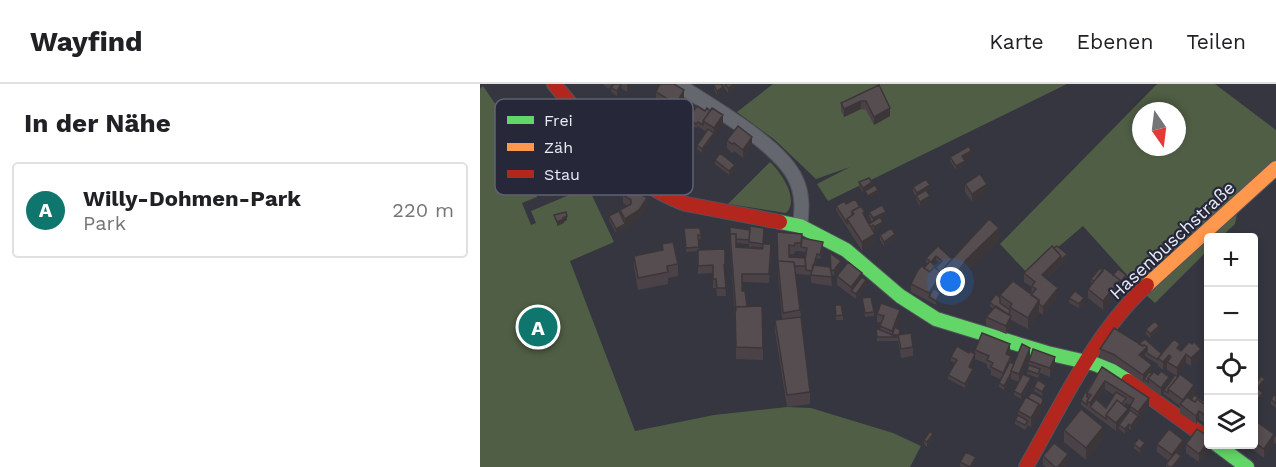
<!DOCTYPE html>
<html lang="de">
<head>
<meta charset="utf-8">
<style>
  body { margin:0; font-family:"Work Sans",sans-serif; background:#f2f2f2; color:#202124 }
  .controls { position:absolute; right:18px; bottom:18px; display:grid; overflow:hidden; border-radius:6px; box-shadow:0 3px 9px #0003 }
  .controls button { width:54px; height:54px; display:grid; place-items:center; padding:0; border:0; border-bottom:2px solid #e0e0e0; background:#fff; color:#202124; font:30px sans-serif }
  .compass { position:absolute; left:652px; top:18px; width:54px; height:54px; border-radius:50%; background:#fff; box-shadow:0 3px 9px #0003; rotate:166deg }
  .you { position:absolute; left:471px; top:198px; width:21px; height:21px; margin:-15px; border:4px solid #fff; border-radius:50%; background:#1a73e8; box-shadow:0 0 0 9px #1a73e833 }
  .badge { display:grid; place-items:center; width:39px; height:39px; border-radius:50%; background:#0f766e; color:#fff; font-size:20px; font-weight:700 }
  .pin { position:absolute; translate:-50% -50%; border:3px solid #fff; box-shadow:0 2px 6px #0006 }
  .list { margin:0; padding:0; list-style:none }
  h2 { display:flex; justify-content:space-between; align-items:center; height:78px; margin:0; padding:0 24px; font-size:26px }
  h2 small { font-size:20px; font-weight:400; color:#757577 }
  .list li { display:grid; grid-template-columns:39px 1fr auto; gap:18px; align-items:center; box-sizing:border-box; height:96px; margin:0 12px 12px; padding:0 12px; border:2px solid #e0e0e0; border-radius:6px }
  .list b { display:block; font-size:22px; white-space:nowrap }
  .list p { margin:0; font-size:20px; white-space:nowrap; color:#757577 }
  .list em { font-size:20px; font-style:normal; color:#757577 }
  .icon { flex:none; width:33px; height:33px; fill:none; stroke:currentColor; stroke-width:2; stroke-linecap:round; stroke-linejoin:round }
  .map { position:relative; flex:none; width:796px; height:383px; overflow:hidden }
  header { display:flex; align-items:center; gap:36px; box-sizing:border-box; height:84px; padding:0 30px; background:#fff; border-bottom:2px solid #e0e0e0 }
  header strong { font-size:28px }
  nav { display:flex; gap:33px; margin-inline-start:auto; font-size:21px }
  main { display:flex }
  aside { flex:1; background:#fff }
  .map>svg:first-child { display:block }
  .green { fill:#505e45; fill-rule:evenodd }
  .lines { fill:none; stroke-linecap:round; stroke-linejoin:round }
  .street-casing { stroke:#52535c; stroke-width:16 }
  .fast-casing { stroke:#52535c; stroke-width:16 }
  .slow-casing { stroke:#52535c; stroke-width:16 }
  .jam-casing { stroke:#52535c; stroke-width:16 }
  .street { stroke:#65676e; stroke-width:14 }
  .fast { stroke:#63d668; stroke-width:14 }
  .slow { stroke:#ff974d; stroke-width:14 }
  .jam { stroke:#b3261e; stroke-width:14 }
  .wall { fill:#4a4246; fill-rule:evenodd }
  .shaded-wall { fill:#3c3639 }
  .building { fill:#564d51; stroke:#3c3639; stroke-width:1.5; fill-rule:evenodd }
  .labels { text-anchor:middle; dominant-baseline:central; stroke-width:4.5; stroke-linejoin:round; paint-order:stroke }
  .street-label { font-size:18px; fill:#e8eaf6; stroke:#262839 }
  .key { fill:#262839; stroke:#606272; stroke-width:1.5 }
  .key-label { font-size:16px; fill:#e8eaf6 }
</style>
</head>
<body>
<header>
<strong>Wayfind</strong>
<nav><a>Karte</a><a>Ebenen</a><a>Teilen</a></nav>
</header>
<main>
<aside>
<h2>In der Nähe<small></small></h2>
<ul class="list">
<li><span class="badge">A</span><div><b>Willy-Dohmen-Park</b><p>Park</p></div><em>220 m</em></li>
</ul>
</aside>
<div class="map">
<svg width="796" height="383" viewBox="0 0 796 383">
  <rect width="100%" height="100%" fill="#35363f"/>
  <path class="green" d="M293,0h294l-239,117 -11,-17 33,-17 -34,12 -41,-39 -38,-28z
    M677,0h58l61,46v32l-140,123 -53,-59 -33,28 -20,22 -30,-32zM661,27h36v36h-36z
    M3,2l55,80 -10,11 9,20 -15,6 9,22 5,-2 -5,-12 57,-24 26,55 -44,19 65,170 79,-16 73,-8 24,1 82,25 28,13 -11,21h-430v-378z
    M290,78c11,10 30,38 16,51l-58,-9z
    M757,130l-2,10 -14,13h-11z
    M728,155v11l-53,53 -10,-9z"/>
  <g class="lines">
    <g class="street-casing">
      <path id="street" d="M197,0c32,21 104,61 119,96 7,15 6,30 4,46"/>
    </g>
    <g class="fast-casing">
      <path id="fast" d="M300,138l20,4 46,24 54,46 36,23 111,34 48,11 17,7 16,10
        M736,360l31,23"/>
    </g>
    <g class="slow-casing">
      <path id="slow" d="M667,201l129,-117"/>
    </g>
    <g class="jam-casing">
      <path id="jam" d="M74,0l76,90c18,12 36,23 56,30l94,18
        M648,297l80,58
        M546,383c35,-61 69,-135 121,-182"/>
    </g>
    <use href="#street" class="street"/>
    <use href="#fast" class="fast"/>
    <use href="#slow" class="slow"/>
    <use href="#jam" class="jam"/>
  </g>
  <path class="wall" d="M124,0h8l-3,5 -5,-4z
    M134,0h17l-4,8 -6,-4 -4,8 -6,-4v-4z
    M235,0h22v3l-9,6 -6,-9 1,8 -6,3 -3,-6v-4z
    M399,1l11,31 -16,9 -8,-15 -5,-1 -17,8 -3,-6v-8z
    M176,8l28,6 -8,14 -7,-4 -14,23 -3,-2v-4l3,-6 -5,-3v-5l10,-1 3,-5 -7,-5z
    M208,35l35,4 -21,30 -5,-4v-4l9,-13 -8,-6 -2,2 -8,-5z
    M247,56l25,5 -9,13 -9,-7 -2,2 -5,-5z
    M90,66l27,19 -13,12 -16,-17v-9l2,-1z
    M491,72l-7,3 1,6 -9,5 -6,-9v-4z
    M235,76l20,9 -6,6 -14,-11z
    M379,98l13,4 -9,6 -4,-6z
    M485,100l22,8 -15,10 -7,-10z
    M433,103l17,2 -3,2 3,9 -10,6 -4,-6v-3l-3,-6z
    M143,111l24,11 -8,13 -23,14 -7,-13v-4l11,-4v-2l7,-4 -4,-3z
    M366,120l19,14 4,6 3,-2 -3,-6v-4l17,4 -5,2 2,8 -9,5 -2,-1 3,12 -13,9 -26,-41v-4z
    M250,143l34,9 -1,8 8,9 -2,30 -27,-1v9l5,16 16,41v12l-27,-1 -1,-40 -5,-77zM256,159l13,1v4l-13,-1z
    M204,144h16l1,11 -3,1 1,10 26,-1v24l1,23h-9l-1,-8h-3v-15l-15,1v-23l-12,1z
    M297,148l25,6 21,8 -3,13 -3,-1 -2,7 15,2 11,-2 -7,10h-3l1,11 -21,-3v-8l-15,-1 14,118v12l-23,3 -12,-75v-12l7,-1 -4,-46zM315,167l12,1 -2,8 -16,-3v-3h5z
    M400,151l15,3 -11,8 -4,-6z
    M519,156l-33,32 -12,17 -12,-7 -6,8 4,7 -4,8 -25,-13v-8l17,-20 -2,-2v-4l12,-12 14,13zM456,176l4,3 -4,4 -3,-3z
    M182,160l16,20v12l-10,2v6l-30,6 -4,-22v-12l28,-6z
    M572,162l15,12 -21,21 12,17 -15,19 -4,-3 -11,17 -17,-9v5l-5,9 -20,-9v-8l7,-8 -3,-3v-4l10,-4v-3h31l1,-8 -8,-5v-9z
    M623,187l23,8 -23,31 -15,-12v-9l4,-5 -1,-1v-4z
    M357,192l25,1 4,7 -10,15 -19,-14z
    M382,214l12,14v4l-9,1z
    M589,214l15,5 -5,5 -10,-5z
    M355,221l8,10v5h-7z
    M397,230l23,4 -3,9 3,8 13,12v9l-12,2 -3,-18v1h-21l-1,-13 4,2 1,-7 -4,-1z
    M666,245l13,1 -9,8 -4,-4z
    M542,260l-3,38 -8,-3v-1l-7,12 -5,-3v-4l1,-4 -9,-4v-5l-4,-2v-4l-12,-5 -5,8 3,6 -8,15 -17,-9v-4l7,-12 -4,-2v-4l18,-4 6,1v-4l35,3 -1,2 2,8 3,1z
    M659,260l23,10 18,-4 21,7 -10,9 -5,-3 -9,13 17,17 -4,6 1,1 12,1 6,-7v32l-10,-7 -3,5 -16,-11v-7l-16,-12v-1l-3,3 -17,-13 -31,-21 -13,-4v-9zM665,272l13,8v2l5,4 4,-5v5l8,5 -6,7 -17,-8 -9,-15z
    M549,277l26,4 -5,12 -10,-4 -2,5 -11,-4z
    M622,283l47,39 -18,24 -2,-1 -4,5 -6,-5v-2l-3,4 -35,-26v-5zM625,305l9,6 -8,13 -9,-8zM646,319l5,2 -1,5 -2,3 -4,-8z
    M551,298l-10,17 -7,-4v-4z
    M554,303l12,2 -4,7 -8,-5z
    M796,309v15l-5,-4v-5z
    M563,322l-12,21 -3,-2 -3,5 -10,-6v-4l3,-5v-4z
    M774,337l20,17 2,-2v8l-2,-1 -10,15 -19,-14h9z
    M584,346l39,9 -17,21 -22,-18z
    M453,354l-6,9 -3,-3v-4z
    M654,360l11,4 -5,5 -6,-5z
    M677,360l26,4 -5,6 3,6 -6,7h-9v-3l3,-3 -12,-9z
    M706,360h25v3l-12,15 -13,-9z
    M563,372l25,7 -3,4h-19l-3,-2z
    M496,377l-4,6h-9l-3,-1v-4z"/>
  <path class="shaded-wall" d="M141,0l1,4 -5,8v-5z
    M147,0h4l-4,8z
    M255,0h2v3l-9,6v-5z
    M243,3v5l-6,3v-4z
    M204,6v8l-8,14v-8z
    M381,17v8l-17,8v-8z
    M189,20v4l-14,23v-4z
    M410,24v8l-16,9v-8z
    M243,31v8l-9,14v-9z
    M234,49v4l-12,16v-4z
    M272,53v8l-9,13v-8z
    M491,67v5l-9,4v-4z
    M117,77v8l-13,12v-9z
    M485,77v4l-9,5v-4z
    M255,81v4l-6,6v-4z
    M392,98v4l-9,6v-4z
    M507,100v8l-15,10v-8z
    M450,101v4l-13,9v-5z
    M398,106v4l-10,6v-4z
    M450,112v4l-10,6v-4z
    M167,114v8l-8,13 -23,14v-4l9,-5v-5z
    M406,128v4l-13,7v-5z
    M87,132v4l-3,2v1l-7,3v-4z
    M403,138v4l-9,5v-4z
    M519,144v12l-33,32 -12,17v-12l12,-17z
    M395,150v8l-13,9v-9z
    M415,150v4l-11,8v-4z
    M587,170v4l-6,6v-4z
    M456,172v4l-5,6v-4z
    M581,172v8l-19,19v-8z
    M361,177v4l-7,10v-5z
    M382,189v8l-11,10v-4z
    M462,189v8l-11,17 -2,-1v-4z
    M646,191v4l-23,31v-9l17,-21z
    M386,196v4l-10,15v-5z
    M578,204v8l-15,19v-8z
    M460,209v4l-4,8v-4z
    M604,214v5l-5,5v-4z
    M559,216v12l-11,17v-11z
    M420,226v8l-6,17h-1l-1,4v-8z
    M531,232v9l-5,9v-8z
    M679,242v4l-9,8v-4z
    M530,260v9l-4,9v-8z
    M667,263v6l-2,-1v4l-6,8v-9z
    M550,264v8l-11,26v-8z
    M721,265v8l-10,9v-8z
    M495,270v5l-6,12v-4z
    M706,270v9l-9,13v-8z
    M689,271v8l-2,-1v3l-4,5v-8z
    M575,273v8l-5,12v-9z
    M672,281v9l-6,6 -2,-1 -1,4v-8z
    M493,285v4l-8,15v-4z
    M531,289v5l-7,12v-4z
    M689,293v8l-5,5v3l-3,3v-8z
    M551,294v4l-10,17v-4z
    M785,295v4l-7,8v-4z
    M625,297v8l-13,19 -2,-1v4v-8z
    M566,301v4l-4,7v-4z
    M714,301v8l-10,14 -1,-7z
    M783,309v4l-9,10v-4z
    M669,314v8l-18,24v-4l7,-10v-4z
    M563,317v5l-12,21v-9l8,-14z
    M648,325v8l-9,8v2l-3,4v-8z
    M719,327v8l-3,5v-8z
    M649,340v5l-4,5v-5z
    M623,343v12l-17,21v-12z
    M453,350v4l-6,9v-5z
    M794,350v9l-10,15v-9z
    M703,356v8l-11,15v-8z
    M729,357v3h2v3l-12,15v-8z
    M665,359v5l-5,5v-4z
    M588,370v9l-3,4h-7z
    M701,372v4l-6,7h-3z
    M496,373v4l-4,6h-2z"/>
  <path class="building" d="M134,0h7l-4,7 -6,-3z
    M180,0h14l10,6 -8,14 -20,-12z
    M235,0h6l2,3 -6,4 -3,-6z
    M245,0h10l-7,4z
    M399,1l11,23 -16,9 -8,-16h-5l-17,8 -3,-6z
    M217,22l8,5 2,-3 3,3 -7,10v4l-5,-3 -2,2 -8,-5z
    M232,24l11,7 -9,13 -11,-7z
    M258,42l14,11 -9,13 -9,-7 -2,1 -5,-4z
    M228,45l6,4 -12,16 -5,-4z
    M489,62l2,5 -9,5 3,5 -9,5 -6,-9z
    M240,69l15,12 -6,6 -14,-11z
    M500,90l7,10 -15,10 -7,-10z
    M389,94l3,4 -9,6 -4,-6z
    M446,95l4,6 -13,8 -4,-6z
    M395,101l3,5 -10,6 -3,-5z
    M148,102l19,12 -8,12 -14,9 -5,-9 11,-6v-4l-8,-5z
    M446,106l4,6 -10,6 -4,-6z
    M375,115l5,8 -8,4v4l-5,4v4l-11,-17 8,-5 2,3z
    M402,121l4,7 -13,6 -4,-6z
    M381,122l4,6 -2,1 4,8 8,13 -13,8 -15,-23 7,-5 -2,-3z
    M139,127l6,13 -9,5 -7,-13z
    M86,128l1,4 -4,2 1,1 -7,3 -3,-7z
    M400,133l3,5 -9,5 -1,-2 -2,2 -2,-3z
    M509,135l10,9 -33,32 -12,17 -12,-7z
    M270,142l14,2 -1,16 -14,-2z
    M250,143l20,3 -1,10 -13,-1v-5h-6z
    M204,144h16l1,7h-3l1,12 -13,1z
    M411,144l4,6 -11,8 -4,-7z
    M297,148l25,2 -1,9h-6l-1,3 -5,-1v12l16,1 1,8h-11l-1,-4 -16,-1v4z
    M250,150h6v13l26,2 1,-5h8l-2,30h-27v17h3l2,16h-12l1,4z
    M322,154l21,4 -3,13 -3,-1 -5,17 -6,-1 -1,-10 2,-12 -6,-1z
    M193,158l5,22 -11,2 1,6 -30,6 -4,-22 29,-6 -1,-6z
    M458,162l14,13 -10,11v3l-8,-6 -4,5 -6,-4 6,-7 -4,-3zM456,172l6,5 -6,6 -5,-5z
    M572,162l9,10 -19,19 16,13 -15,19 -4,-3v-4l-8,-5 5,-6 -4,-3 3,-4 -11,-9z
    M577,162l10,8 -6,6v-4l-7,-8z
    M272,163l11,1 -1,1 -10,-1z
    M245,165v16h-1l2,23h-9l-1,-9h-3v-14l-15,1v-16z
    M350,169l11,8 -7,9 -3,1z
    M298,177l16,1 6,48 -17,3z
    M368,178l14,11 -11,14 -14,-11z
    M333,181l17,2 2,10 -21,-2z
    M442,182l8,6 4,-5 8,6 -13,20 -18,-9 7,-14z
    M620,184l3,3 -9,10 -3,-2z
    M624,184l16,12 -17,21 -15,-12z
    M638,185l8,6 -6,8v-3l-7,-5z
    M382,193l4,3 -10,14 -5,-3z
    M533,197l26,19 -11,18 -18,-11 2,-3 -12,-9z
    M454,204l6,5 -4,8 -7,-4z
    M595,207l9,7 -5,6 -10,-6z
    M516,210l4,4v5l10,7 -1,5 -14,-8 -5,-5z
    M391,213l3,15 -9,1 -3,-15z
    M401,219l19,7 -8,21 -12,-5 4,-10 -7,-2z
    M355,221h6l2,10 -7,1z
    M282,222l1,42 -27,-1 -1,-40z
    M516,222l15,10 -5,10 -20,-9z
    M321,233l9,75 -23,3 -12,-75z
    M675,237l4,5 -9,8 -4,-5z
    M415,243l5,3 -1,5h-6l5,2h-21l-1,-9 16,7z
    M634,244l29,18 1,-1 3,2 -8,8 13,10 -9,10 -30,-21 -13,-5z
    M431,249l2,14 -12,2 -3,-14z
    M502,249l28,11 -4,10 5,2 -8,17 -12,-6 2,-4 -6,-3 2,-4 -14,-6z
    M665,255l17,15 -4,4v2l-13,-8 2,-1v-4l-3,-2 -1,1 -4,-2z
    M694,255l6,5 -3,4 4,3 8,-9 3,2 2,-2 7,7 -10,9 -5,-4 -9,14 -10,-6 4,-5 -2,-2 -6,7 -5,-4z
    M542,260l8,4 -11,26 -8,-3z
    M477,262l12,7 1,-2 5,3 -6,13 4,2 -8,15 -17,-9 9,-15 -6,-3z
    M553,265l22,8 -5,11 -21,-7z
    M530,278l4,2 -3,7v2l-7,13 -5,-3z
    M549,281l11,4 -2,5 -11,-4z
    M622,283l47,31 -11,14 -8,-6 4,-7 -29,-18 -15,22 -3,-2 4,-6 -4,-2z
    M681,287l8,6 -8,11 -13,-10 6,-6 4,3z
    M669,288l3,2 -4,4v4l-4,-3z
    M543,290l8,4 -10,17 -7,-4z
    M700,290l14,11 -11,15 -15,-11z
    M695,291l3,2 -10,12v4l-4,-3z
    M781,292l4,3 -7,8 -2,-4z
    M558,296l8,5 -4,7 -8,-5z
    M774,297l3,3 -3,5z
    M777,304l6,5 -9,10v-10z
    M606,307l1,1v5l2,1 -2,3v4l-6,-5z
    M636,308l10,6 -4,6 -5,-4 -11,15v4l-16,-12 6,-8 10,9z
    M553,309l9,5 1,3 -4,7v-4l-11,-6 2,-4z
    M796,309v11l-5,-5z
    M728,310l1,4 -5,6 -7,-5 -2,3 -4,-2 3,-5 9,6z
    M546,313l13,7 -8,14 -13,-7z
    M707,313l8,5 2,-3 7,5 5,-6v20l-10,-7 -3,5 -16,-12z
    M637,316l11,9 -12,14 -10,-8z
    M601,325l22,18 -17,21 -22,-18z
    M650,326l8,6 -7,10 -2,-2 -4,5 -6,-4z
    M538,331l10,6 -3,4 -10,-5z
    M774,337l1,2 2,-1 17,12 -10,15 -10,-7z
    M689,345l14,11 -11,15 -15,-11z
    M717,345l12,8v4l-10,13 -13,-10z
    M450,347l3,3 -6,8 -3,-2z
    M659,354l6,5 -5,6 -6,-5z
    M574,359l14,11 -10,13h-3l-12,-11z
    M486,368l10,5 -6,10 -10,-5z
    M696,368l5,4 -9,11h-3l-3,-3z"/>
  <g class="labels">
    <g class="street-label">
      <text transform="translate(692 156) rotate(-43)">Hasenbuschstraße</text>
    </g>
  </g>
  <rect x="15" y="15" width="198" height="96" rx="9" class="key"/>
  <rect x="27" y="32" width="27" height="8" fill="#63d668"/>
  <rect x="27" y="59" width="27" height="8" fill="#ff974d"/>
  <rect x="27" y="86" width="27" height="8" fill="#b3261e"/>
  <g class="key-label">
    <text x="64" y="42">Frei</text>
    <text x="64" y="69">Zäh</text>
    <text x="64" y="96">Stau</text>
  </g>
</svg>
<div class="controls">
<button>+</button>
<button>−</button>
<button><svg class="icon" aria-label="locate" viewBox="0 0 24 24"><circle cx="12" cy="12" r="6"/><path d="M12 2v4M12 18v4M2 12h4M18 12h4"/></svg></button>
<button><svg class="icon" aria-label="layers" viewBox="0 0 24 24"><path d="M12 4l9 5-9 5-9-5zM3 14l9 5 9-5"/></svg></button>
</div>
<svg class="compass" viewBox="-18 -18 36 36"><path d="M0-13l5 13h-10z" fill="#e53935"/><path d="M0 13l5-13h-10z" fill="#757577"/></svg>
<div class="you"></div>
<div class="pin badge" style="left:58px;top:243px">A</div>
</div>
</main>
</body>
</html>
